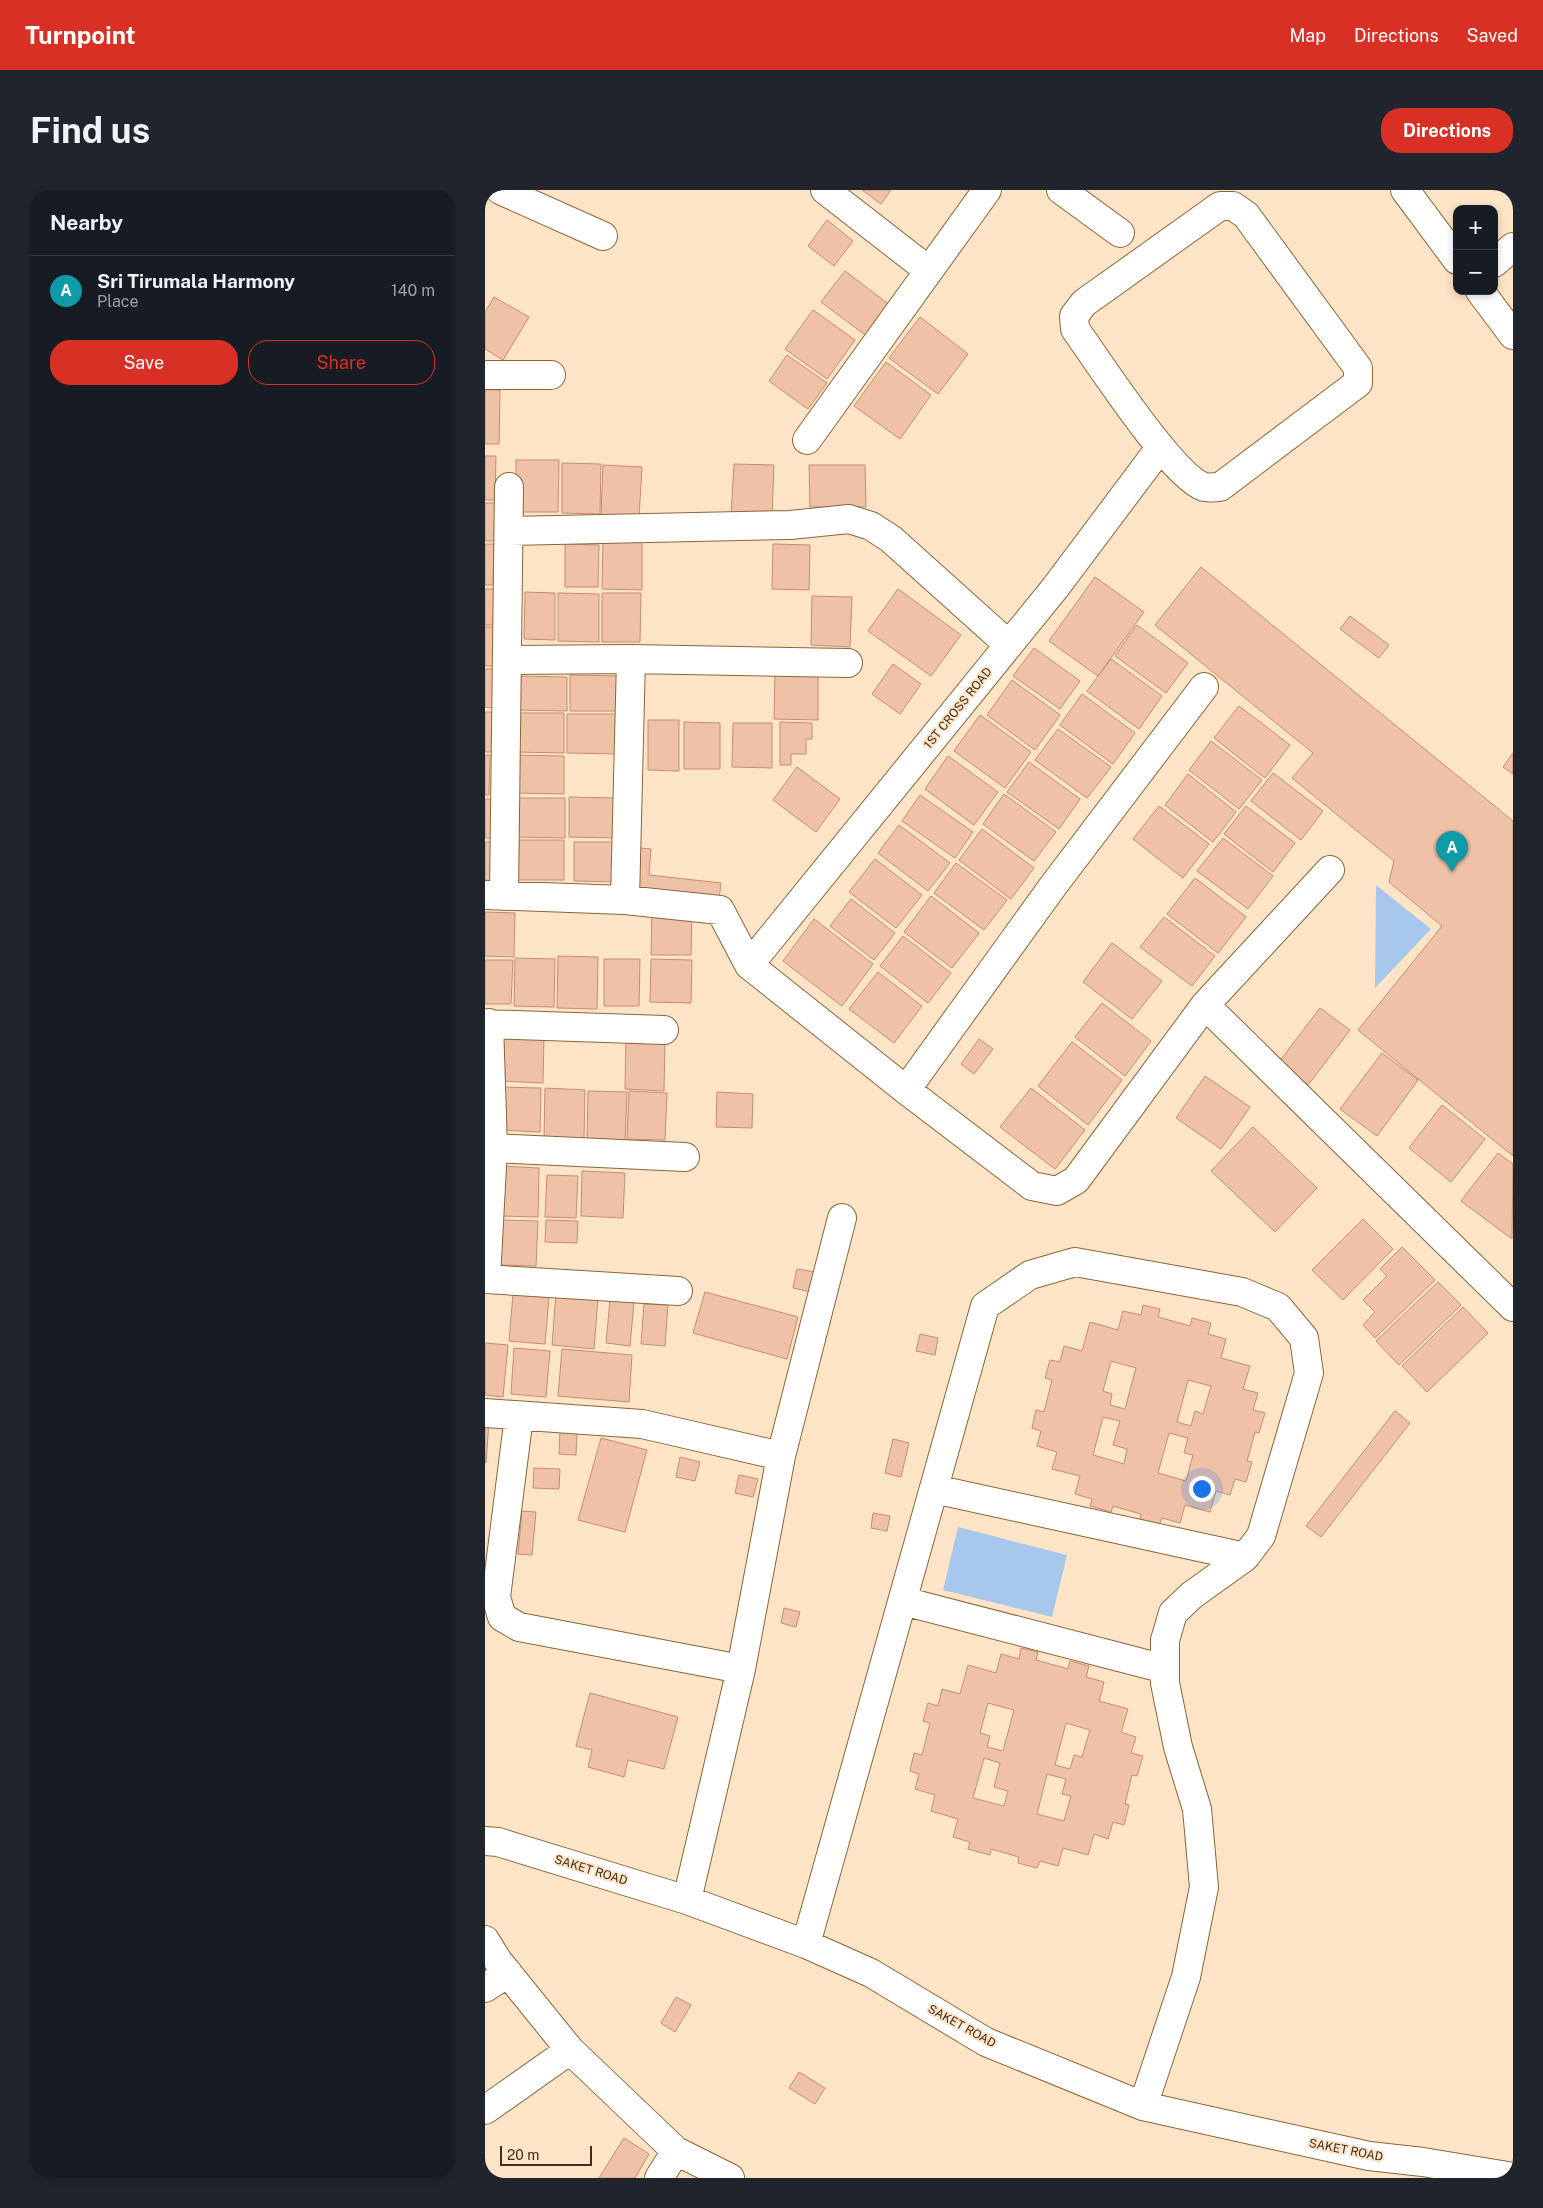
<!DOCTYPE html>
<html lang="en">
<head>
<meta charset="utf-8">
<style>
  body { margin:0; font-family:"Public Sans",sans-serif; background:#20242c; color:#f1f3f6 }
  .controls { position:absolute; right:15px; top:15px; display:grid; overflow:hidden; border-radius:10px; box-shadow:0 2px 8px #0003 }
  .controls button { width:45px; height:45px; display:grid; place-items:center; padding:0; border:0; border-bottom:1px solid #363941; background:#171b24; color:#f1f3f6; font:25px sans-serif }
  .scale { position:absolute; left:15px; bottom:12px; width:92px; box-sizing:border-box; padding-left:5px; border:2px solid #3e2d19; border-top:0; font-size:14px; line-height:18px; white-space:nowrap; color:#3e2d19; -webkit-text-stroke:4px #fee4c7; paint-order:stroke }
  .you { position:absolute; left:716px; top:1298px; width:18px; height:18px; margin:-12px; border:4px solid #fff; border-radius:50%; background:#1a73e8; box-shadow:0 0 0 8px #1a73e833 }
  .badge { display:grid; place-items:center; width:32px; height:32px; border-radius:50%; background:#d93025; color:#fff; font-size:16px; font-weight:700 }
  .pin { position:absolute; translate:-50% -41px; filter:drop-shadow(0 1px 2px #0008) }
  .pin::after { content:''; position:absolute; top:26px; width:18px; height:15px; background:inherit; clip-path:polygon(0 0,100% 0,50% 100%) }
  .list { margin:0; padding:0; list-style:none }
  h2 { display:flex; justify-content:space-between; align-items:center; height:65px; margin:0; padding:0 20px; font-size:21px }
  h2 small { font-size:16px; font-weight:400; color:#9ea1a6 }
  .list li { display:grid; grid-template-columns:32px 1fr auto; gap:15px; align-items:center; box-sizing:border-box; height:70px; padding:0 20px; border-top:1px solid #363941 }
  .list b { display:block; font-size:19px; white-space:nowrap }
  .list p { margin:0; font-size:16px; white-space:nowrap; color:#9ea1a6 }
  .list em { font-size:16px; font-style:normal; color:#9ea1a6 }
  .actions { display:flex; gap:10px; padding:15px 20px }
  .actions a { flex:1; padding:11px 0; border:1px solid #d93025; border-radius:20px; text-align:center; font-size:18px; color:#d93025 }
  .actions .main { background:#d93025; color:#fff }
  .map { position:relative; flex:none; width:1028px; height:1988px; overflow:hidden; border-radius:20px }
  header { display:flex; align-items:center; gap:30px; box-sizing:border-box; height:70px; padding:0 25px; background:#d93025; color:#fff }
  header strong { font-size:24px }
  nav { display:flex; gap:28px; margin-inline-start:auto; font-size:18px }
  .intro { display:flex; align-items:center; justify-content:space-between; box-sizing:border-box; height:120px; padding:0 30px }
  h1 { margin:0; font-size:35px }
  .button { padding:12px 22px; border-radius:20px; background:#d93025; color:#fff; font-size:18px; font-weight:700 }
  main { display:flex; gap:30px; padding:0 30px }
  aside { flex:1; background:#171b24; border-radius:20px; box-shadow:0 2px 8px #0003 }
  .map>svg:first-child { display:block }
  .water { fill:#a7c8ec }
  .building { fill:#efc2a8; stroke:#c48e6e; fill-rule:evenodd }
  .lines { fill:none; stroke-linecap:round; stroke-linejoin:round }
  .minor-casing { stroke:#8b6536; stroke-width:30 }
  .minor { stroke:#fff; stroke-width:28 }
  .labels { text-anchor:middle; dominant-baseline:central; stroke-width:4; stroke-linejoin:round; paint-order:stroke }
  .street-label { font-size:12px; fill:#3e2d19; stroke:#fee4c7 }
</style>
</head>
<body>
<header>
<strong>Turnpoint</strong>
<nav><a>Map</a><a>Directions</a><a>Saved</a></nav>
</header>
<div class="intro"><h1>Find us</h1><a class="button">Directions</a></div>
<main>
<aside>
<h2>Nearby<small></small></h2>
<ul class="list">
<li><span class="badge" style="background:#0f9aa8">A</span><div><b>Sri Tirumala Harmony</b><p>Place</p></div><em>140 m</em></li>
</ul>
<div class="actions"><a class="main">Save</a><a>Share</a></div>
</aside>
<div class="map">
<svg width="1028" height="1988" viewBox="0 0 1028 1988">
  <rect width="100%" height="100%" fill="#fee4c7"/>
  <path class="water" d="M891,695l55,44 -56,59z
    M473,1337l109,28 -15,62 -109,-27z"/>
  <path class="building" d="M377,0h29l-10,14z
    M342,30l26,21 -19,25 -26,-20z
    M360,81l46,35 -23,31 -47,-35z
    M9,107l35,20 -26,43 -18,-11v-37z
    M328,120l42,30 -28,39 -42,-30z
    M435,127l48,37 -30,40 -49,-36z
    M302,165l40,28 -19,26 -39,-28z
    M401,172l45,33 -31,44 -46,-33z
    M0,200h15l-1,54h-14z
    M0,266h11l-1,44h-10z
    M31,270h43l-1,52h-42z
    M77,273l39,1 -1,50 -38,-1z
    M249,274l40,1 -2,52 -41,-2z
    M118,275l39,2 -3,51 -38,-2z
    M324,275h56l1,42h-56z
    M0,313h10l-1,38h-9z
    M118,351h39v49l-40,-1z
    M0,354h9l-1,41h-8z
    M80,354l34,1 -1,42h-33z
    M288,354l37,1 -1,45 -37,-1z
    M716,377l312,254v335l-155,-126 84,-104 -53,-44 5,-21 -102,-83 21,-25 -158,-128z
    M610,387l49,35 -46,64 -49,-35z
    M0,399h9l-1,36h-8z
    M413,399l63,46 -30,41 -63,-45z
    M40,402l30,1v47l-31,-1z
    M73,403l41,1v48l-41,-1z
    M117,403h39l-1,49h-38z
    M327,406l40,1 -2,50 -39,-2z
    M865,426l39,29 -10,13 -39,-29z
    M652,435l51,38 -22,30 -51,-37z
    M0,437h9l-1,39h-8z
    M549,458l46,33 -20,28 -47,-33z
    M626,469l51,37 -23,33 -52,-38z
    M408,474l28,20 -21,30 -28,-20z
    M0,479h9l-1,39 -8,-1z
    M290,484h43v46l-44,-1z
    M85,485l50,1v35h-50z
    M30,486l52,1v34l-52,-1z
    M527,490l48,35 -25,35 -48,-35z
    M597,504l53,39 -22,31 -53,-39z
    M754,516l51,39 -25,33 -51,-40z
    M0,522h7v40h-7z
    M29,523h50v40l-50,-1z
    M82,524h53l-1,40 -52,-1z
    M495,525l51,37 -26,36 -51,-37z
    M163,530h31v51l-31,-1z
    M199,532l36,1v46h-36z
    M295,532l32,1v16h-6v15h-15v11h-11z
    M248,533h39v45l-40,-1z
    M573,539l53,38 -24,31 -52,-38z
    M726,551l51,39 -23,29 -50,-39z
    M1028,563v21l-10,-7z
    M0,565h5l-1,40h-4z
    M30,565l49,1v38l-50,-1z
    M463,566l50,36 -24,33 -49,-36z
    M544,572l51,37 -21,30 -52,-37z
    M312,577l43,32 -24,33 -43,-32z
    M788,583l50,38 -22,29 -50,-39z
    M703,584l48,38 -23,30 -48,-37z
    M519,604l52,38 -22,29 -51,-37z
    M435,605l53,37 -18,26 -53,-37z
    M84,607l47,1v40l-47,-1z
    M31,608h49v40l-49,-1z
    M0,609h8v39h-8z
    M674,616l50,38 -26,34 -50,-39z
    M761,616l49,37 -22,29 -49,-38z
    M414,635l51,38 -22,28 -50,-38z
    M497,639l52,39 -23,31 -52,-39z
    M738,648l50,38 -25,33 -51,-38z
    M34,650h45v40h-46z
    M0,652h8l-1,39 -7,-1z
    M89,652h46v40l-46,-1z
    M144,657l22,2 -2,26 72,8 -3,25 -90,-10z
    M390,669l47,36 -26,33 -47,-36z
    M471,673l51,37 -23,30 -50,-37z
    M710,688l51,39 -28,36 -51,-39z
    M446,706l48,37 -27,35 -48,-36z
    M366,709l44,34 -21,27 -44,-34z
    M167,717h40l-1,48h-40z
    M0,722l30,1 -1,44 -29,-1z
    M679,727l51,39 -23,30 -52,-39z
    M329,729l59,45 -31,42 -59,-45z
    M418,746l48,37 -23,30 -48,-37z
    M627,753l50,38 -30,38 -49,-37z
    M73,766l40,1 -1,52 -40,-1z
    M30,768l40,1 -1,48 -40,-1z
    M119,769h36l-1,47h-35z
    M166,769l41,1 -1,43 -41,-1z
    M0,770h28l-2,44h-26z
    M393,782l44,34 -28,37 -45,-34z
    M617,813l49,38 -26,35 -50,-39z
    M835,818l30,22 -42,55 -29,-23z
    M18,845l41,2 -1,46 -41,-2z
    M494,849l14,10 -19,25 -13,-10z
    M141,850l39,1 -1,50 -39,-2z
    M587,852l50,38 -34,45 -50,-39z
    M897,863l36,27 -41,56 -37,-27z
    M720,886l45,31 -29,42 -45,-31z
    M15,897l41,1 -1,44 -41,-2z
    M60,898l40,2 -1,49 -40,-2z
    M546,898l54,42 -30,39 -55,-42z
    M103,901l39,1 -2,49 -38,-2z
    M144,901l38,2 -2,47 -38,-1z
    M232,902l36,2 -1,34 -36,-1z
    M957,915l43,34 -34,43 -42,-34z
    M768,937l64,61 -42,44 -64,-61z
    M1013,963l15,11 -1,75 -51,-38z
    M16,976l38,2 -1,49 -38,-1z
    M97,981l43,2 -2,45 -42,-2z
    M62,985l31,1 -2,42 -31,-1z
    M878,1029l30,30 -50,51 -31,-30z
    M17,1030l36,1 -2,45 -35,-1z
    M61,1030l32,1 -1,22 -32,-1z
    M917,1057l33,33 -60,58 -12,-13 12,-13 -12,-12 24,-24 -7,-7z
    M312,1079l18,3 -4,20 -18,-4z
    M953,1092l23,23 -62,60 -23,-24z
    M220,1102l93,25 -11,42 -94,-26z
    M71,1103l42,5 -4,51 -42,-4z
    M28,1104l36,3 -4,47 -36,-3z
    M125,1110l24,2 -4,44 -24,-3z
    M159,1114l24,1 -3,41 -24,-2z
    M658,1115l17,4 -2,8 32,9 2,-8 19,5 -3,11 18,5 -5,19 29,8 -7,23 15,4 -5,17 12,3 -6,20 -4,-1 -8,29 5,1 -6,20 -11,-3 -5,16 -14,-4 -6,21 -25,-7 -5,18 -18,-5 -3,7 -19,-6 1,-5 -28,-8 -2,6 -21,-6 2,-7 -17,-5 5,-18 -28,-7 5,-17 -20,-6 4,-15 -9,-3 4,-18 8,2 8,-32 -7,-2 5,-18 10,2 4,-16 18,5 8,-29 28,8 5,-19 18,4zM626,1171l25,7 -11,41 -15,-4 2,-11 -9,-3zM703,1190l23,6 -8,28 -8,-3 -4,15 -14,-4zM618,1227l17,4 -7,24 14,4 -3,15 -31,-9zM684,1243l19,5 -4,15 9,2 -7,26 -28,-8z
    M978,1117l25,26 -61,59 -25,-26z
    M435,1144l18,4 -3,17 -19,-4z
    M0,1153l23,2 -5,52 -18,-2z
    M29,1158l36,3 -4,46 -35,-3z
    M77,1159l70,6 -3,47 -71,-6z
    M910,1221l15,12 -89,114 -15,-11z
    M0,1232h4l-3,41 -1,-1z
    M75,1240l17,1 -1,24 -17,-1z
    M116,1248l46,12 -22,82 -47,-12z
    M408,1249l16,4 -8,34 -16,-4z
    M195,1267l20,5 -5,19 -19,-4z
    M49,1278l26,1 -1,20 -26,-1z
    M254,1285l19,4 -5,18 -18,-4z
    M37,1321l14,1 -4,43 -14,-1z
    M388,1323l17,3 -3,15 -16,-3z
    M299,1418l16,4 -4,15 -15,-4z
    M536,1458l17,4 -2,8 32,9 2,-8 19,5 -3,11 18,5 -5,19 29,8 -7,23 15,5 -5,16 12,3 -6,20 -5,-1 -7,29 4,1 -5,20 -11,-3 -5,17 -14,-5 -6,21 -25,-7 -5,18 -18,-5 -3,7 -19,-5 1,-6 -28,-8 -1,6 -22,-6 2,-7 -17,-5 5,-18 -27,-8 4,-16 -20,-6 4,-15 -9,-3 4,-18 8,2 8,-32 -7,-2 5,-18 10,3 4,-17 18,5 8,-29 28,8 5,-19 18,5zM503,1513l26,7 -11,41 -16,-4 3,-11 -10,-3zM581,1533l24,7 -8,27 -8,-2 -4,14 -15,-4zM499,1568l16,5 -6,24 14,4 -4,15 -31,-8zM562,1584l19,5 -4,15 9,2 -7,25 -27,-7z
    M105,1503l88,24 -14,52 -36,-9 -4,17 -36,-10 4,-17 -16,-4z
    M191,1807l15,8 -16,27 -14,-9z
    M314,1882l26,16 -10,16 -26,-16z
    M139,1948l25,16 -14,24h-36z"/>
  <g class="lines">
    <g class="minor-casing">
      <path id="minor" d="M15,0l103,46
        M340,0l103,80
        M576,0l59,43
        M920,0l52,70
        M735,16h13l13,9 112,153v15l-138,104c-5,0 -12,1 -16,0 -32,-11 -106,-126 -129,-158l-1,-13 10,-13z
        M1009,73l19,-16
        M995,101l33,44
        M0,185h66
        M322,250l180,-250
        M24,341l281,-6 59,-6 22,7 20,13 118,106
        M22,470l124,-1
        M0,705l140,5 95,10 29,55 157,125 126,96 25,5 19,-11 129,-175 125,-135
        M19,705l5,-408
        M140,710l6,-241 217,4
        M264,775l306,-377 105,-140
        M720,815l308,302
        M4,833l4,125 192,9
        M0,834l179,6
        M421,900l147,-204 151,-199
        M0,1089l193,12
        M1,1089l7,-131
        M0,1223l157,11 139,32
        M34,1226l-23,181 6,20 17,10 222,42
        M449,1299l311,68
        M418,1411l262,68
        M0,1651l13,1 189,58 119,44 65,29 115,69 157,64 226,50 54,6 90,15
        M202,1710l54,-231 40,-213 61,-238
        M0,1750l13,21 72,89 106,101 54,27
        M321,1754l179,-638 45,-31 45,-13 167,30 36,15 26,31 5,35 -48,163 -16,21 -53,38 -19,18 -8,27v43l13,64 19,62 7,78 -18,90 -43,129
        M0,1798l23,-15
        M0,1920l85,-60
        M174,1988l17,-27"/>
    </g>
    <use href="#minor" class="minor"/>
  </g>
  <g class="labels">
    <g class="street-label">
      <text transform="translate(473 518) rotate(-51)">1ST CROSS ROAD</text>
      <text transform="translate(106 1680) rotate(17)">SAKET ROAD</text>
      <text transform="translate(477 1836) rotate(29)">SAKET ROAD</text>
      <text transform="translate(861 1960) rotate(11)">SAKET ROAD</text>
    </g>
  </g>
</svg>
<div class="controls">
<button>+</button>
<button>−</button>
</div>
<div class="scale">20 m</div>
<div class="you"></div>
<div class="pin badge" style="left:967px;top:682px;background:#0f9aa8">A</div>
</div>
</main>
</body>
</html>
